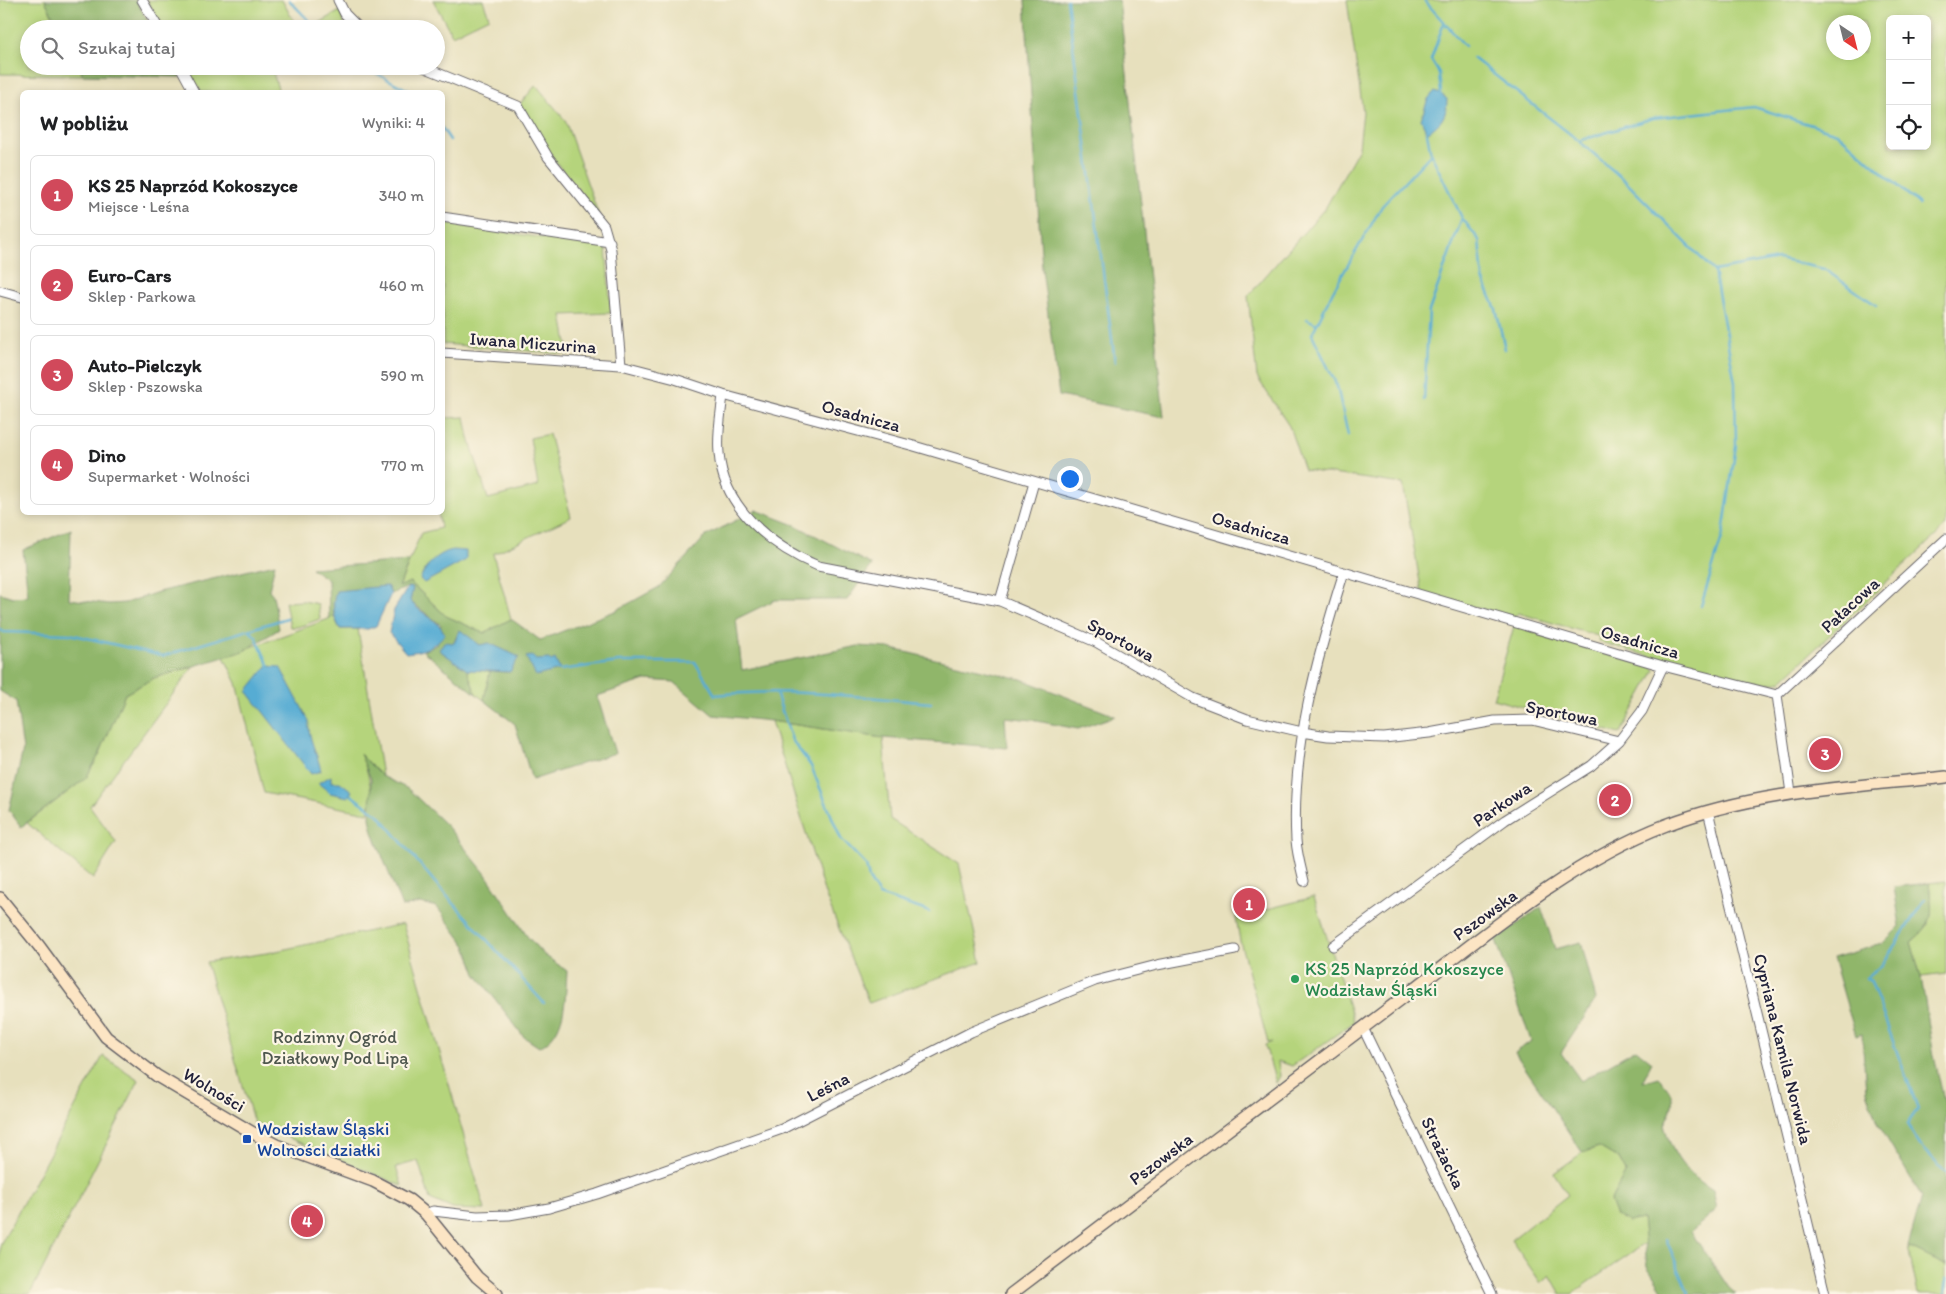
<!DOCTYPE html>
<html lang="pl">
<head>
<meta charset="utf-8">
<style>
  body { margin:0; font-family:Itim,sans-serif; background:#f2f2f2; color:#202124 }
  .controls { position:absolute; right:15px; top:15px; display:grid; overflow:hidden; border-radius:8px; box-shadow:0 2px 8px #0003 }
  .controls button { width:45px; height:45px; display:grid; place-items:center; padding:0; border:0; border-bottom:1px solid #e0e0e0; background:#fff; color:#202124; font:25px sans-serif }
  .compass { position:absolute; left:1826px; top:15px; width:45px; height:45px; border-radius:50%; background:#fff; box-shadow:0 2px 8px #0003; rotate:145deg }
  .you { position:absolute; left:1069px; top:478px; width:18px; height:18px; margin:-12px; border:4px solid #fff; border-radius:50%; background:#1a73e8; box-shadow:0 0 0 8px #1a73e833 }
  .badge { display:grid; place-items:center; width:32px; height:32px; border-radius:50%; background:#d1495b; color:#fff; font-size:16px; font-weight:700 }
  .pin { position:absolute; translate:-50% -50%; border:2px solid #fff; box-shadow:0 1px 5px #0006 }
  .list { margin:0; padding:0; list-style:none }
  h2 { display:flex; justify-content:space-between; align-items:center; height:65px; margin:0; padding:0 20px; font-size:21px }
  h2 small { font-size:16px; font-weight:400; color:#757577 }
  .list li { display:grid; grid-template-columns:32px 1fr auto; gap:15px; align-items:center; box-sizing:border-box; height:80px; margin:0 10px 10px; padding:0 10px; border:1px solid #e0e0e0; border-radius:8px }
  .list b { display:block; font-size:19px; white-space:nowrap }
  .list p { margin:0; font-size:16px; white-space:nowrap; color:#757577 }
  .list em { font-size:16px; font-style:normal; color:#757577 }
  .icon { flex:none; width:28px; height:28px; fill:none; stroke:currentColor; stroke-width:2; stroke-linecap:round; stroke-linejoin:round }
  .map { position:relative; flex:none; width:1946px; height:1294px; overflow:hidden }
  .search { position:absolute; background:#fff; box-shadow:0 2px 8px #0003; left:20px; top:20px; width:425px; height:55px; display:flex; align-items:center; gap:12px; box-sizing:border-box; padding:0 18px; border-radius:28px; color:#757577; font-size:19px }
  .panel { position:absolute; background:#fff; box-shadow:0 2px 8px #0003; left:20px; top:90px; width:425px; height:425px; border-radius:8px }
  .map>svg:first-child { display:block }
  .green { fill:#b5d47b; stroke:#6c7b5b; fill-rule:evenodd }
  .forest { fill:#90b66b; stroke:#596c53 }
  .water { fill:#57acd3; stroke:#3c6787 }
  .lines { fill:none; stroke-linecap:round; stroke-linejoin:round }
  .stream { stroke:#57acd3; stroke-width:2.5 }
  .street-casing { stroke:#676468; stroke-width:11 }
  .secondary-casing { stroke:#676468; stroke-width:14 }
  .street { stroke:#fff; stroke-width:9 }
  .secondary { stroke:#fce5c4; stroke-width:11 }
  .leisure-dot { fill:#2e9e5b; stroke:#fcf5e5; stroke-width:2 }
  .transit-dot { fill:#1a4fb4; stroke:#fcf5e5; stroke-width:2 }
  .labels { text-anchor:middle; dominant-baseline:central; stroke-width:4.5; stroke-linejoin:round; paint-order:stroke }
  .street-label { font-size:18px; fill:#22223b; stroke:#fcf5e5 }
  .leisure-label { font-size:18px; fill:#27864d; stroke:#fcf5e5; text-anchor:start }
  .park-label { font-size:18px; fill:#4e574e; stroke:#fcf5e5 }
  .transit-label { font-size:18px; fill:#164399; stroke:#fcf5e5; text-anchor:start }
</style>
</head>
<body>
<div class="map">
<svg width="1946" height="1294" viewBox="0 0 1946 1294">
  <rect width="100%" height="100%" fill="#fcf5e5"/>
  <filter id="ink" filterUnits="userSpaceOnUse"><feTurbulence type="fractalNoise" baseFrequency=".02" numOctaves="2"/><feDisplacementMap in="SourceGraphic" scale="10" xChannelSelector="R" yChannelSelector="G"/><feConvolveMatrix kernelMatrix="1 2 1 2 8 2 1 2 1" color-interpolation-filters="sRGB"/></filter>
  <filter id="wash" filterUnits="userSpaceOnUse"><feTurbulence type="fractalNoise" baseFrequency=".0096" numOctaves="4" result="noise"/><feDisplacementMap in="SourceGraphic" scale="20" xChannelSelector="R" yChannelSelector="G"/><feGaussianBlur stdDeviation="1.12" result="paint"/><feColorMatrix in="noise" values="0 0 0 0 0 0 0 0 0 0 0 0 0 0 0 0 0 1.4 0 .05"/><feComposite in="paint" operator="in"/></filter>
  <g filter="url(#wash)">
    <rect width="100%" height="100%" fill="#e7e0bd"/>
    <path class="green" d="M0,0h45l14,29h-30v37h50l4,9 -83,-1z
      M147,0h135l16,29h-27l-12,-5 1,5h-97z
      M433,0h50l6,17 -37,18z
      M1347,0h599v526l-165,155c-25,10 -148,-30 -181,-39l-2,-6 -80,-23 -4,4 -92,-23 -19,-110 -99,-14 -15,-44 -32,-49 -9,-81 78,-89 33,-59 4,-36zM1890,19h37v127h-37zM1834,22h30v30h-30z
      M340,11l6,18h-37z
      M185,66h86l8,26h-77z
      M536,85l29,35 34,96 -44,-55 -35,-57z
      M443,223l163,24 5,66 -49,2 7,39 -126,-10z
      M465,417l4,21 19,61 50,-13 -8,-48 19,-4 22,83 -78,37 18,65 -27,14 -38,-17 -36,-34 -11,5 22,-54 20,-5 -3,-15 4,-1 1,-94z
      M303,601l15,3 2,15 -22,8h-8l-5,-25z
      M334,617l6,12h18l24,147 -21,-21c8,19 13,37 7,58l-104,-20 -27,-110 -13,-26z
      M1514,626l138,41 3,3 -35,64 -127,-35z
      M193,667l-103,139 26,36 -23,37 -66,-56 59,-45 13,-23 26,-61 29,-16z
      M467,670l23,1 -6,29 -8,-6z
      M771,721l112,17 7,81 69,45 22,98 -112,41 -44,-109z
      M1946,881v93l-25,3 -10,-35c25,-19 21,-30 18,-59z
      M1314,897l40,125 -62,44 -14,-5 2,15 -4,7 -11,-38 7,-3 -4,1 -28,-102 -4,-24z
      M403,924l82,286 -32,-1 -23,-10 -12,-38 -22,6 6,19 -148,-63 -48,-161 61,-9z
      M103,1056l36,24 -109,214h-30v-49z
      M1599,1147l20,12 7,13 -16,29 6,15 26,3 3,24 -73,51h-11l-11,-19 -9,8 -30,-43 57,-45 -14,-22 28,-20z
      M1908,1247l37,18 1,-2v31h-28z"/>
    <path class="forest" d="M45,0h91l16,29h-93z
      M1025,0h94l45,417 -105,-21 -17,-127z
      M79,66h95l6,11 -97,-2z
      M756,510l39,15 77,40 -25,35h-72l-39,19 6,51 116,-24 30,2 133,31 94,37 -37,13 -46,-9 -27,-3 2,31 -124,-10 -112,-17 -58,-6 -39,-33 -28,-2 -49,16 18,57 -83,27 -17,-56 -31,-24 6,-29 19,1 10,-15 -39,-11 -21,-16 -5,13 -15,7 28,20 9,24 -53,-43 13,-6 5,-20 -31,-24 3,-13 -5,-1 -17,7 -4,-8 -54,16 1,15 -5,1 -1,-38 -17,-12 98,-7 -10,26 11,-5 36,34 38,17 27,-14 29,21 75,-29 44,-24 47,-51z
      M71,529l-2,70 40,5 16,-1 33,-11 117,-28 -6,26 4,5 6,34 -35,22 -90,27 -29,16 -26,61 -13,23 -65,49 -12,-17 14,-60 -7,-49 -16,-10v-98l13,4 15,-1 -5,-46z
      M360,754l22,22 26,13 39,37 38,47 42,63 16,18 24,17c-2,27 0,63 -28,76l-15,-10 -48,-63 -10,-28 -29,-39 -17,-4 -18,4 -29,-75 -3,-14 1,-39z
      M1929,883c3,31 8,38 -18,59l10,35 13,79 12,53 -1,156 -37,-18 14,-50 -45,-75 -11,-31 -4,-57 -6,2 -23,-78 49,-14 18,-18 -6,-39z
      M1541,907l14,42 26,-7 15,57 -35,54 20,28 55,-32 16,13 -10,20 16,-5c18,17 18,27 6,47 8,32 21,49 49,66l4,19 -26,23 38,56 7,6h-71l-18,-28 -5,-47 -13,3 -13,-6 -6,-15 16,-29 -7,-13 -20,-12 -17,5 -67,-99 16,-12 -35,-101z"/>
    <path class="water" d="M1434,92l7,2 6,5c0,18 -6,24 -20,34l-6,-14 7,-20z
      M452,550l14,1v9l-42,23 -4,-4c6,-14 17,-25 32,-29z
      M387,586l4,8 -15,32 -8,3h-28c-7,-14 -8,-23 -4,-38z
      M408,587l5,1 -3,13c11,13 28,18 35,33 -12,14 -22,17 -39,19l-17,-20 5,-23z
      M460,630l20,15 9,-2 30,14 -9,15 -43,-2 -28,-20 5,-8 10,1z
      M532,656l4,4 13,-1 2,2 4,-2 5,11 -24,6 -10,-19z
      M267,666l13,1 29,54c-2,16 9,33 12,50l-10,3 -64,-83z
      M331,776v6h9l12,9 -4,6 -18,-4 -12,-10z"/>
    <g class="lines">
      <path class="stream" d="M289,0l28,29
        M1067,0l48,362
        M1424,0l41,46
        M1473,58l106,83 74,-23 101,-11 83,26 82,71
        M362,66l50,26
        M1441,94l-2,-21 -8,-13 13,-38
        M442,128l8,12
        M1579,141l45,39 90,91 64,-12 46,10 52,36
        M1462,218l17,22 4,39 13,30 9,40
        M1307,319l10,5
        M1424,400l5,-89 33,-93 -31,-64
        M1348,435l-11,-49 -25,-52 21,-43 49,-85 49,-52 -4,-21
        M1701,606l22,-72 13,-89 -1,-63 -21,-111
        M0,630l4,2 66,2 93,22 124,-38
        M249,630l7,7 13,29
        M560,670l59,-8h76l20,33c72,-7 144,1 216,8
        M776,693l16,47 19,26 30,73 25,26 3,14 10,16 51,17
        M351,795l28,20 58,70 107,118
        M1925,899l-43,66 -16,13 4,1 48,130 -11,15 14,23 25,26
        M1666,1239l23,55
        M1944,1294l2,-14"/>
    </g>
  </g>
  <g filter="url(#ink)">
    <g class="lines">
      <g class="street-casing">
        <path id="street" d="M142,0l17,29
          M338,0l7,14 15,15
          M180,66l14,26
          M421,66l97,40 30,51 56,69 7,24 10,115
          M442,217l168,25
          M0,291l22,6
          M442,353l179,12 54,14 48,16 191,51 749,220 114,29
          M723,395c-2,19 -6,38 -4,58 4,55 52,93 99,113l182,35 96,41 97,56 54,21 55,13 26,4 56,2 45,-5 66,-12 37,-1 87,21
          M1000,601l34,-119
          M1777,695l169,-156
          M1777,695l14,98
          M1708,811l117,483
          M1304,881c-3,-13 -7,-27 -8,-41 -5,-90 21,-183 48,-268
          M1333,946l172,-126 86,-54 28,-25 23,-30 21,-45
          M1363,1028l129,266
          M426,1214l7,-3 44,5 32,-1 40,-7 48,-14 185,-65 189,-97 124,-51 62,-16 78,-15"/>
      </g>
      <g class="secondary-casing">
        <path id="secondary" d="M0,898l39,48 67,91 51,39 96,57 23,12 97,36 36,19 17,14 51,63 20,17
          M1011,1294c126,-95 251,-190 377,-285 86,-65 176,-145 278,-184 90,-34 185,-38 280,-48"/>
      </g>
      <use href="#street" class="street"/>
      <use href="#secondary" class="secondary"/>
    </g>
  </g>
  <circle class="leisure-dot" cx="1295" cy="979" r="5"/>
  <rect class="transit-dot" x="242" y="1134" width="10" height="10" rx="2.5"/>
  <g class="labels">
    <g class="street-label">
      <text transform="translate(533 343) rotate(4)">Iwana Miczurina</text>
      <text transform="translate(861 416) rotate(15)">Osadnicza</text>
      <text transform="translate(1251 528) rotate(16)">Osadnicza</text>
      <text transform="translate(1850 605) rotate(-43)">Pałacowa</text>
      <text transform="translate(1121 640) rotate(28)">Sportowa</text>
      <text transform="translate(1640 642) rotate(16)">Osadnicza</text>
      <text transform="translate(1562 713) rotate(11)">Sportowa</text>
      <text transform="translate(1502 804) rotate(-34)">Parkowa</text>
      <text transform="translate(1485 915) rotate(-36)">Pszowska</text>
      <text transform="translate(1783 1049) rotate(76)">Cypriana Kamila Norwida</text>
      <text transform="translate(828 1087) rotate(-27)">Leśna</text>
      <text transform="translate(214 1090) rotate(31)">Wolności</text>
      <text transform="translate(1443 1153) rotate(64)">Strażacka</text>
      <text transform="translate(1161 1159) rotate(-37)">Pszowska</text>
    </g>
    <g class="leisure-label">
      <text x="1305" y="969">KS 25 Naprzód Kokoszyce<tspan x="1305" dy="21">Wodzisław Śląski</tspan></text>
    </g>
    <g class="park-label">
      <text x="335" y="1037">Rodzinny Ogród<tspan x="335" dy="21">Działkowy Pod Lipą</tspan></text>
    </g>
    <g class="transit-label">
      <text x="257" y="1129">Wodzisław Śląski<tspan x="257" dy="21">Wolności działki</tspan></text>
    </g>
  </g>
</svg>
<div class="controls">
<button>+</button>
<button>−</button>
<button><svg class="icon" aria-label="locate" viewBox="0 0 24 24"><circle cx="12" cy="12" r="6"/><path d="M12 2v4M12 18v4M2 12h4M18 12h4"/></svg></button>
</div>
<svg class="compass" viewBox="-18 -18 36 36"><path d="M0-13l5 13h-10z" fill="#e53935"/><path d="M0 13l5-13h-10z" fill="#757577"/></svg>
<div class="you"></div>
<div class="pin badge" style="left:1249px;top:904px">1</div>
<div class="pin badge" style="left:1615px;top:800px">2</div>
<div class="pin badge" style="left:1825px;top:754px">3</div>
<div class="pin badge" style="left:307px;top:1221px">4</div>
<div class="search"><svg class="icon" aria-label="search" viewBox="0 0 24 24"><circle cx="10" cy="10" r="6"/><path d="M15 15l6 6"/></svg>Szukaj tutaj</div>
<section class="panel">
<h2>W pobliżu<small>Wyniki: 4</small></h2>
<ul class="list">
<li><span class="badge">1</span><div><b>KS 25 Naprzód Kokoszyce</b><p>Miejsce · Leśna</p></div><em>340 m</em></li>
<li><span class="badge">2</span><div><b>Euro-Cars</b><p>Sklep · Parkowa</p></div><em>460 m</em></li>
<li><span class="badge">3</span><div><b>Auto-Pielczyk</b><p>Sklep · Pszowska</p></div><em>590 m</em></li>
<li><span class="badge">4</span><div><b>Dino</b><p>Supermarket · Wolności</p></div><em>770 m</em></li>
</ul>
</section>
</div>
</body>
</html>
